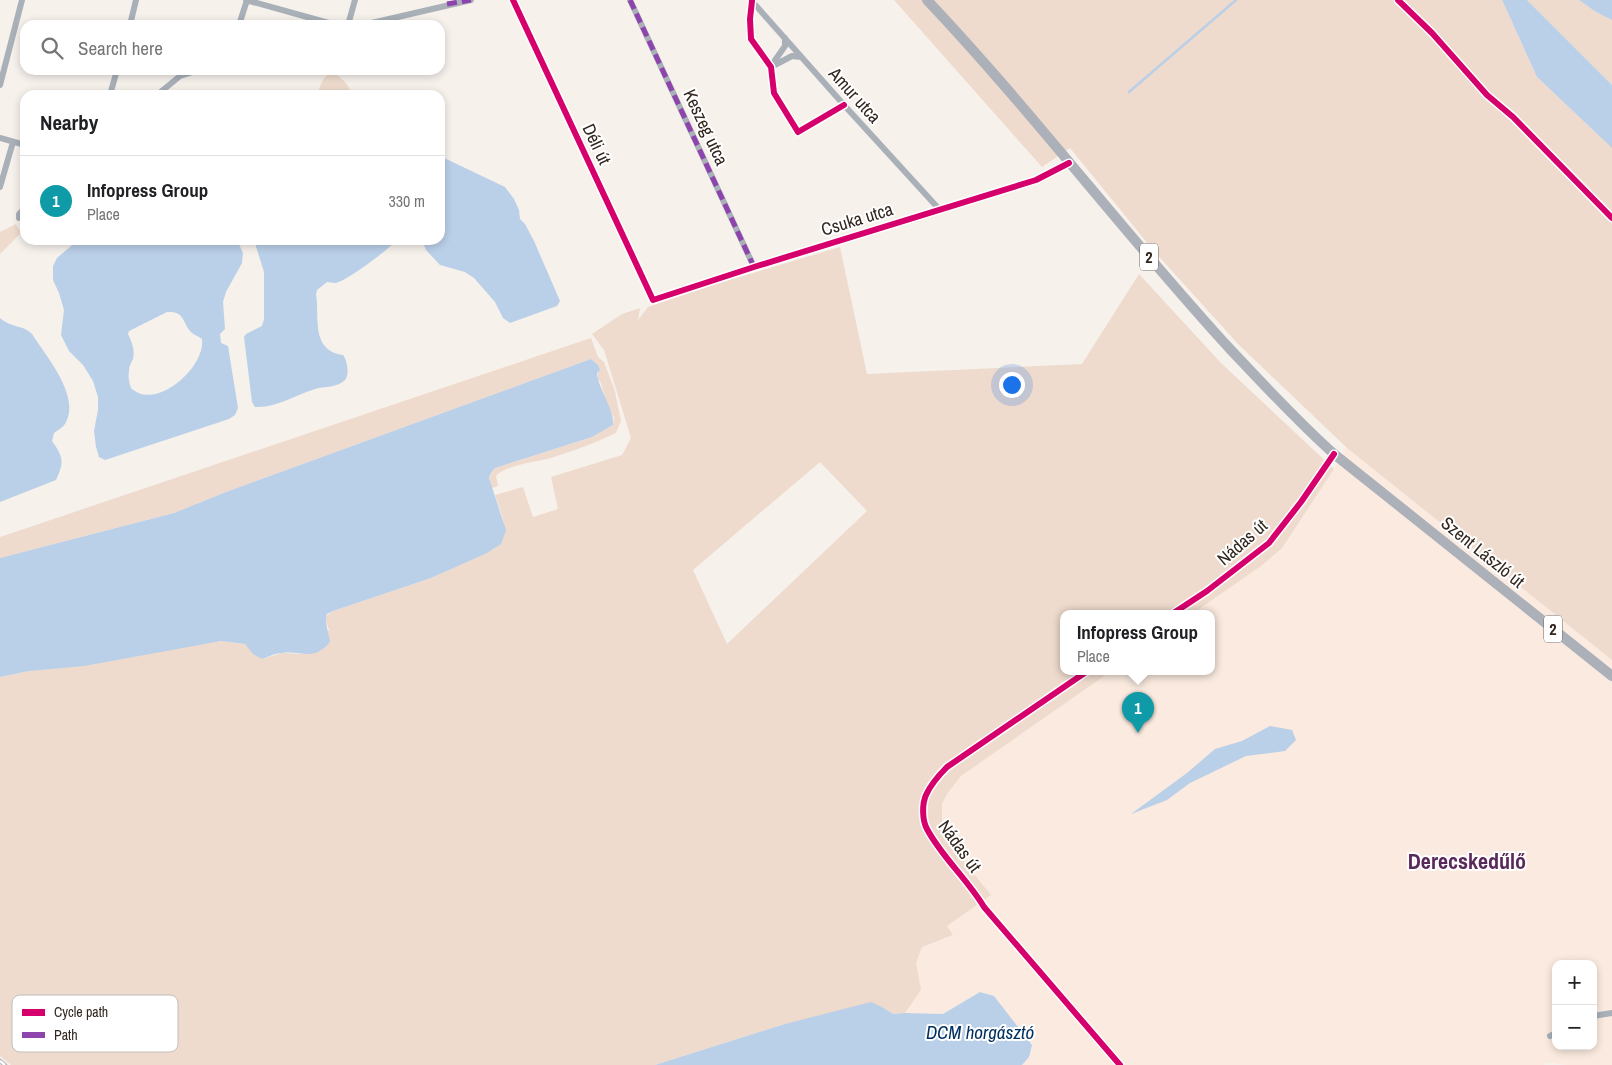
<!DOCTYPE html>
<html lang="en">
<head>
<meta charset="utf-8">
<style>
  body { margin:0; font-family:"Archivo Narrow",sans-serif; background:#f6f6f6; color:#202124 }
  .controls { position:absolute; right:15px; bottom:15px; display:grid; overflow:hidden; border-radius:10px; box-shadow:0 2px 8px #0003 }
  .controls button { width:45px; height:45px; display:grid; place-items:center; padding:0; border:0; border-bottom:1px solid #e0e0e0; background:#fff; color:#202124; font:25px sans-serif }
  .you { position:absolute; left:1011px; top:384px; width:18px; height:18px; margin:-12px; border:4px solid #fff; border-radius:50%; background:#1a73e8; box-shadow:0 0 0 8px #1a73e833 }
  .badge { display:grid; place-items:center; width:32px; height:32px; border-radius:50%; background:#776d66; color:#fff; font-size:16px; font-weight:700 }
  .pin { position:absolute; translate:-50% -41px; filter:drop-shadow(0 1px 2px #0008) }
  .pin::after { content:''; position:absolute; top:26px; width:18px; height:15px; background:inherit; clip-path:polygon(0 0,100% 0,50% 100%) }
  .popup { position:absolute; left:1060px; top:610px; width:155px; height:65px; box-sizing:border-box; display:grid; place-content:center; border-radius:10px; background:#fff; filter:drop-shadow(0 1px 4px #0005); font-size:16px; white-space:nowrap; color:#757577 }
  .popup b { font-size:19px; color:#202124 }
  .popup::after { content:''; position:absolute; left:50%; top:100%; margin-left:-10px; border:10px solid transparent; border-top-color:#fff }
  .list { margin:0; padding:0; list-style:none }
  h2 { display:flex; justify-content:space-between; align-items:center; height:65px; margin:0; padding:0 20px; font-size:21px }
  h2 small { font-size:16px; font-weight:400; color:#757577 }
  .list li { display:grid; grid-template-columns:32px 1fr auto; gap:15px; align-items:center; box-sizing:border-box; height:90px; padding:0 20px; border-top:1px solid #e0e0e0 }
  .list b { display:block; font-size:19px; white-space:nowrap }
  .list p { margin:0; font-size:16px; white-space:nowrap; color:#757577 }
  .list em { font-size:16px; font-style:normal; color:#757577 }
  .icon { flex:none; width:28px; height:28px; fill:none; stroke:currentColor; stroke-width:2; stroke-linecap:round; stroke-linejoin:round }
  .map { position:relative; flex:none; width:1612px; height:1065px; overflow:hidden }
  .search { position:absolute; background:#fff; box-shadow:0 2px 8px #0003; left:20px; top:20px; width:425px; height:55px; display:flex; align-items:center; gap:12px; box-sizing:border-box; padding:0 18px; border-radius:15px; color:#757577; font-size:19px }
  .panel { position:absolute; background:#fff; box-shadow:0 2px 8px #0003; left:20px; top:90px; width:425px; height:155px; border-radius:15px }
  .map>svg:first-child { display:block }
  .built { fill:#faeadf; fill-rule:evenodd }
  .green { fill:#eedbcd; fill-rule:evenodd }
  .water { fill:#bacfe8; fill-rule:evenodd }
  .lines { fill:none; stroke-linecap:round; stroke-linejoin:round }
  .stream { stroke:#bacfe8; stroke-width:2.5 }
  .street { stroke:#a9b0b8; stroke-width:6 }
  .primary { stroke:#acb0b8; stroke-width:10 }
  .rail-casing { stroke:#b7b6b6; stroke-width:4.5 }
  .rail { stroke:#fff; stroke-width:2.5; stroke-dasharray:8; stroke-linecap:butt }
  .quiet { stroke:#8e44ad; stroke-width:5; stroke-dasharray:10 5; stroke-linecap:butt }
  .cycleway-casing { stroke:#fff; stroke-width:9 }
  .cycleway { stroke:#d6006c; stroke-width:6 }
  .labels { text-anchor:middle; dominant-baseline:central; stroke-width:4; stroke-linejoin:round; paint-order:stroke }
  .shield { fill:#fff; stroke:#706762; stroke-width:1 }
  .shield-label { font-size:16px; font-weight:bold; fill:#32261e }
  .street-label { font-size:18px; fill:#32261e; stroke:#fff }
  .water-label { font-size:19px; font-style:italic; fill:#01305e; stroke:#fff }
  .district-label { font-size:22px; font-weight:bold; fill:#59295b; stroke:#fff }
  .key { fill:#fff; stroke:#c2bebc; stroke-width:1 }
  .key-label { font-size:14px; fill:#32261e }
</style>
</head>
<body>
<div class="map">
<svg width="1612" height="1065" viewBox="0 0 1612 1065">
  <rect width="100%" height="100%" fill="#f7f1ec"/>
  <path class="built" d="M1347,448l265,212v405h-45l-19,-3 -5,3h-521l7,-8 3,-12 -38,-49 -14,-4 -37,22 -38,-1 16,-23 -5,-27 6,-16 31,-12 -6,-9 44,-31 -43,-53 -6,-20v-18l5,-10 14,-18 149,-104h102v-58h-20l69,-48 51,-63zM1556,964h37v82h-37z"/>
  <path class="green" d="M894,0h608l35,77 75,71v512l-265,-212 -108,-103 -86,-95 -83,-102 -28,19z
    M1527,0h52l17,12 16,8v65z
    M333,71l13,12 7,12h-35c2,-12 5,-18 15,-24z
    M16,224l5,9 -21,21v-22z
    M840,247l27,127 215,-10 57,-90 82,89 113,106 -52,79 -21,18 -69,48h-128v58h46l-149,104 -14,18 -5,10v18l6,20 43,53 -44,31 6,9 -31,12 -6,16 5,27 -16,23 -12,1 -11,-7 -97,17 -130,41h-644l-11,-9v-379l29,-6 192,-30 24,3 17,15 20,-6 21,1 26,-24 -4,-13 8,-6 98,-33 63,-29c19,-16 7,-34 1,-54l28,-8 10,30 25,-8 -7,-32 71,-22 9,-17 -27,-88 -12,-16 30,-20 18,-6 -2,12 10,-13 65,-22zM820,462l47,49 -140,133 -34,-74z
    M591,338l7,19 6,5 11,29 6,30 -5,12c-21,10 -43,18 -65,25 -14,4 -46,7 -55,18l2,10 -6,2c-4,-8 -3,-13 3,-20l97,-31 21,-12 1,-7 -8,-16 -5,-19 -3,-4v-14l-7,-6 -365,133 -52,21 -174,45v-21z"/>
  <path class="water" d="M1502,0h25l85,85v63l-75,-71z
    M1579,0h33v20l-16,-8z
    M440,156l65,31 9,12 5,11 1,9 5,5 9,17 26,60 -3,5 -47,17 -7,-5 -8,-16 -21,-24 -9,-6 -25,-7 -14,-15 -4,-10h18z
    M78,240h159l6,13 -1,10 -16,29 -3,10 2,27 -5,5 1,9 7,3 10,62 -3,7 -6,4 -124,41 -6,-3 -3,-10 -2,-16 4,-21v-13l-5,-16 -10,-16 -14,-14 -8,-16 3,-25 -5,-17 -6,-13v-14l4,-8zM167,312c18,-1 15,10 24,20 3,3 7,4 11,7 4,28 -46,73 -71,49 -2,-6 -3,-11 -2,-17 0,-5 2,-8 4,-12 2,-9 -1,-17 -5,-25l1,-3z
    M254,240h143c-8,9 -51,42 -62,43 -2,0 -6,-1 -8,-1l-10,8 -1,4c4,23 -6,56 27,61 4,5 7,19 2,25 -7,8 -21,6 -30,9 -20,6 -38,19 -60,18l-3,-5 -8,-65 2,-3 16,-8 2,-7v-47z
    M0,318c13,11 22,6 32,16 14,22 48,61 34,88 -2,5 -8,8 -12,11l-2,8c12,17 12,21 4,39l-56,22z
    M591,359l7,6 2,5 -3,3c1,15 18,38 16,52l-21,12 -97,31 -4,5 -2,5 17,52 -5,14 -14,9 -56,25 -98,33 -6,3c-3,6 2,20 3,28 -17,20 -27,8 -48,11 -7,0 -14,4 -20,6l-9,-5 -8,-10 -24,-3 -137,25 -55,5 -29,6v-119l174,-45 52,-21z
    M1270,726l22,4 4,10 -11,11 -39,5 -56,27 -23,17 -36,14 56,-41 28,-24 27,-8z
    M980,992l14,4 38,49 -3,12 -7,8h-367l130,-41 86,-22 11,5 11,7 12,-1 38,1z"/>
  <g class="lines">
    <path class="stream" d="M1129,92l107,-92"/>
    <path class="street" d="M246,0l90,25
      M513,0l140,300 101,-33 282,-87 33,-17
      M630,0l124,267
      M751,0l93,105 95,104
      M752,1l-2,18 1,20 20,28 3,26 24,39 46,-27
      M130,25l6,-25
      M239,25l8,-25
      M348,25l7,-25
      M363,25l108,-25
      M771,66l14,-20v-8
      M771,67l21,-11 9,1
      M0,85l22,-85
      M110,95l7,-25
      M157,95l23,-19 19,-6
      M0,138l25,7
      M0,187l13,-45
      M19,218v-4l6,-6
      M1172,614l35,-23 62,-48 32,-41 33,-48
      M1086,672l-139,95c-8,8 -16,17 -21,28 -4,9 -4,25 1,34 14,27 41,51 57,78l136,158
      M1593,1016l19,-3
      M1550,1036l6,-3"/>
    <path class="primary" d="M927,0c106,112 199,236 303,349 34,36 67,72 104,105l278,222"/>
    <g class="rail-casing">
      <path id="rail" d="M0,1061l5,4"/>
    </g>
    <use href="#rail" class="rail"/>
    <path class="quiet" d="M630,0l124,267
      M447,4l24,-4"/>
    <g class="cycleway-casing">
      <path id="cycleway" d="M513,0l140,300 101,-33 282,-87 33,-17
        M1398,0l34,33 55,62 26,22 99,101
        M752,1l-2,18 1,20 20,28 3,26 24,39 46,-27
        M1172,614l35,-23 62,-48 32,-41 33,-48
        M1086,672l-139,95c-8,8 -16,17 -21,28 -4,9 -4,25 1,34 14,27 41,51 57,78l136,158"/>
    </g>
    <use href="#cycleway" class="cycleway"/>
  </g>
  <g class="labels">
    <g class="shield">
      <rect x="1140" y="243.5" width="18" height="27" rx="4"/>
      <rect x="1544" y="615.5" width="18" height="27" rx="4"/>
    </g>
    <g class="shield-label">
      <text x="1149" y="257">2</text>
      <text x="1553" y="629">2</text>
    </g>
    <g class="street-label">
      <text transform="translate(855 95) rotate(48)">Amur utca</text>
      <text transform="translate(706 127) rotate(65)">Keszeg utca</text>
      <text transform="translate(597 144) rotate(65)">Déli út</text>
      <text transform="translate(857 219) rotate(-17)">Csuka utca</text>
      <text transform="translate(1242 542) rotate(-41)">Nádas út</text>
      <text transform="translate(1483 552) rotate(39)">Szent László út</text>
      <text transform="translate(960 846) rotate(54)">Nádas út</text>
    </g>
    <g class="water-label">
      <text x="980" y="1032">DCM horgásztó</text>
    </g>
    <g class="district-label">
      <text x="1467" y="861">Derecskedűlő</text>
    </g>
  </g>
  <rect x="12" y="995" width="166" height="57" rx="8" class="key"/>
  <rect x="22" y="1009" width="23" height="7" fill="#d6006c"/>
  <rect x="22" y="1032" width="23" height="6" fill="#8e44ad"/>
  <g class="key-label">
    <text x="54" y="1017">Cycle path</text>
    <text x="54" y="1040">Path</text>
  </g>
</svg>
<div class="controls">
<button>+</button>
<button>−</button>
</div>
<div class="you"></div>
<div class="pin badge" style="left:1138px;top:733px;background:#0f9aa8">1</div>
<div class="popup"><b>Infopress Group</b>Place</div>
<div class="search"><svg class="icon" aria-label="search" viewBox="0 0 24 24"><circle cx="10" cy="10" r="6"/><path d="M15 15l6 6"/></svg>Search here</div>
<section class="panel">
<h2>Nearby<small></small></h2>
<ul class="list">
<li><span class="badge" style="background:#0f9aa8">1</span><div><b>Infopress Group</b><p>Place</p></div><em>330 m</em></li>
</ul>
</section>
</div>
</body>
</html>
